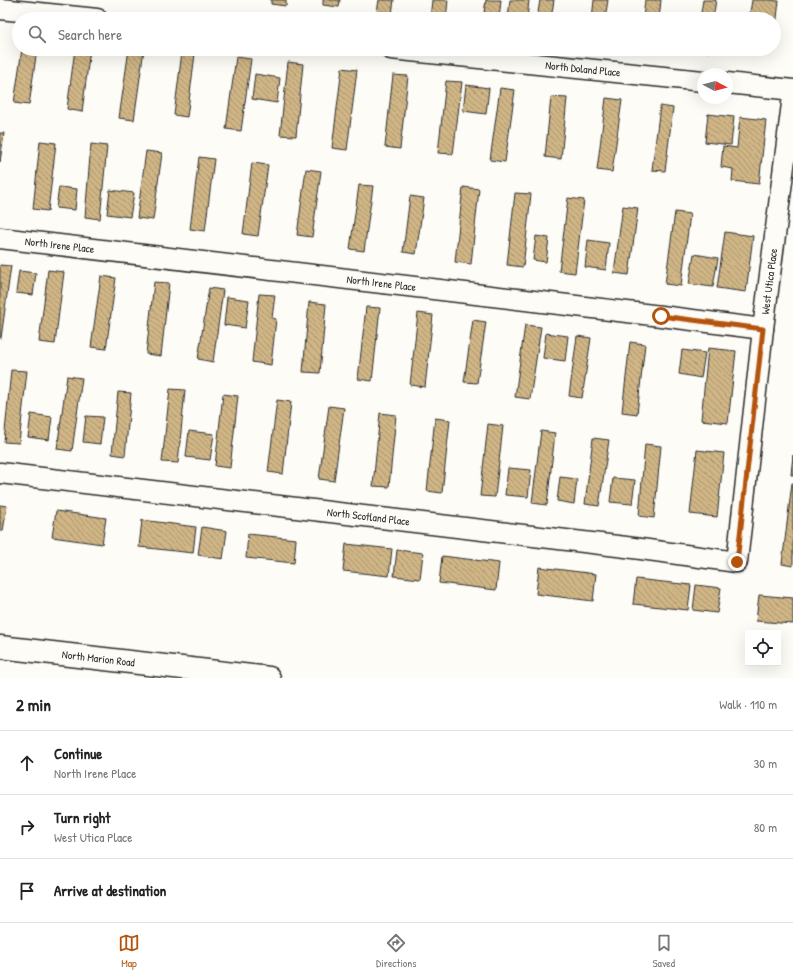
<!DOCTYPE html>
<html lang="en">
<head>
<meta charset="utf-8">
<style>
  body { margin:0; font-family:"Patrick Hand",sans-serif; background:#f2f2f2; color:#222 }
  .controls { position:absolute; right:12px; bottom:12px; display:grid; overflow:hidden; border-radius:0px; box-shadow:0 4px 16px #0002 }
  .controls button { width:36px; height:36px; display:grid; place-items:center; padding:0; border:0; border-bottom:1px solid #e0e0e0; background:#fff; color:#222; font:20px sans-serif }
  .compass { position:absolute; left:697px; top:68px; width:36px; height:36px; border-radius:50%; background:#fff; box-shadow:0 4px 16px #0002; rotate:97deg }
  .stop { position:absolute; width:12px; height:12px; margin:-9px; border:3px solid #b45309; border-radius:50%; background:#fff }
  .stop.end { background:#b45309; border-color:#fff; box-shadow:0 1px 4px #0008 }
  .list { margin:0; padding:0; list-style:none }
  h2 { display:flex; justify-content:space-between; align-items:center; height:52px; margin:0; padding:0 16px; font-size:17px }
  h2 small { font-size:13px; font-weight:400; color:#767676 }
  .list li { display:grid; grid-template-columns:26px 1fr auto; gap:12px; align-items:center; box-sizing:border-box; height:64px; padding:0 16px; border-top:1px solid #e0e0e0 }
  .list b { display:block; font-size:15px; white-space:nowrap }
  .list p { margin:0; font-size:13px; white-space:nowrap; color:#767676 }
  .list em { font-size:13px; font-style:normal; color:#767676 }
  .icon { flex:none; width:22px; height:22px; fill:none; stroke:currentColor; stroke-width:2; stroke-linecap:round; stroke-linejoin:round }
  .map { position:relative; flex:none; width:793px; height:678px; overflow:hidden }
  .search { position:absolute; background:#fff; box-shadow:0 4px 16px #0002; left:12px; right:12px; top:12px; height:44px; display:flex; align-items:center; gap:10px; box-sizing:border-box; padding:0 14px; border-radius:22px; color:#767676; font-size:15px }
  .sheet { height:244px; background:#fff }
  nav { display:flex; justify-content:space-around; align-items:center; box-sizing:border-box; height:56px; border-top:1px solid #e0e0e0; background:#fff; font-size:11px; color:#767676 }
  nav a { display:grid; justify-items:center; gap:2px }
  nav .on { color:#b45309 }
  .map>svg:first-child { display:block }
  .building { fill:url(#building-back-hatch); stroke:#2b2b2b }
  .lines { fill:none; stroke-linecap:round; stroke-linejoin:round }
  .minor-casing { stroke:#2b2b2b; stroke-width:23 }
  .secondary-casing { stroke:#2b2b2b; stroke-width:25 }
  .minor { stroke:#fdfcf7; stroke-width:20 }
  .secondary { stroke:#fdfcf7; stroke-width:22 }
  .route { stroke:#b45309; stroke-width:5 }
  .labels { text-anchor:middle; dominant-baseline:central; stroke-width:3.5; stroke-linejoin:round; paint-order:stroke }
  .street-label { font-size:11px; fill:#2b2b2b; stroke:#fdfcf7 }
</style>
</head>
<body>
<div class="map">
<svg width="793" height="678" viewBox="0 0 793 678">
  <defs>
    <pattern id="building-back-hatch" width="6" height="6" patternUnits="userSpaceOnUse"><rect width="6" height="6" fill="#d0b686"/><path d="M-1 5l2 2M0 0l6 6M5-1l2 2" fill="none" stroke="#a9946e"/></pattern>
  </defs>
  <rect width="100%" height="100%" fill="#fdfcf7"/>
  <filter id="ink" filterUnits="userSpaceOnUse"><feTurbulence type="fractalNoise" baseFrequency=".025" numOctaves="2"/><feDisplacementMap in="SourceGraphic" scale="8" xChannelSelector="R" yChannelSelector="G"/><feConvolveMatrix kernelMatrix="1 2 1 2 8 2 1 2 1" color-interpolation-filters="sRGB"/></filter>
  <g filter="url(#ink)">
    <path class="building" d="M271,0h15v6l-15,-2z
      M323,0h17l-1,7 -16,-2z
      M379,0h15l-2,14 -15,-2z
      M432,0h16l-2,19h-16z
      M486,0h15l-2,19h-16z
      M510,0h19l-2,19h-19z
      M540,0h14l-3,19h-14z
      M594,0h14l-3,19h-13z
      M645,0h16l-2,19h-16z
      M703,0h13l-3,19h-13z
      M752,0h15l12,1 -5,42v-24h-25z
      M22,49h15l-8,56 -15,-2z
      M75,49h15l-8,63 -15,-3z
      M129,49h15l-10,71 -15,-2z
      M696,49h13v3l-13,-2z
      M746,49h27v3z
      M182,52l13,2 -8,63 -13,-2z
      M236,57l15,2 -10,72 -15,-2z
      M288,62l15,2 -7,72 -16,-1z
      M342,68l15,2 -10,80 -15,-2z
      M255,74l25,4 -3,25 -25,-4z
      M393,75l15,1 -8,73 -15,-2z
      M446,81l16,1 -9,72 -15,-1z
      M466,85l23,3 -3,26 -23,-3z
      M500,88l15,2 -10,72 -15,-2z
      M551,97l16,1 -6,61 -16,-2z
      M606,98l16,2 -10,72 -15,-2z
      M660,106l13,2 -8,63 -13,-1z
      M708,114l26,3 -3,28 -26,-3z
      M740,117l26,3 -7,64 -27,-3 1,-12 -12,-2 2,-21 14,2z
      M0,133h4l-4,29z
      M40,141l16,2 -8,68 -15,-2z
      M91,144l16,2 -7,73 -15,-2z
      M146,151l16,2 -9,67 -16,-2z
      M199,157l15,2 -9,72 -15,-2z
      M252,163l16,2 -10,71 -15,-2z
      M306,169l15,2 -9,66 -15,-2z
      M359,185l14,1 -9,65 -14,-2z
      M59,187l18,2 -2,21 -19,-2z
      M463,187l16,2 -8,75 -16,-2z
      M110,190l24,3 -4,24 -23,-3z
      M515,193l16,1 -8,73 -16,-2z
      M410,196l14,2 -8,56 -13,-2z
      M568,198l16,2 -9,73 -16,-2z
      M623,206l15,2 -9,67 -15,-2z
      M675,212l15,2 -9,72 -16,-2z
      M725,232l28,4 -7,56 -29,-4z
      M536,236l13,2 -3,24 -13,-2z
      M588,240l21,3 -3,27 -21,-3z
      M694,254l24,4 -5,29 -24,-3z
      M0,265l11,1 -10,72h-1z
      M48,270l16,2 -9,72 -16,-2z
      M19,271l17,2 -3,22 -17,-2z
      M101,276l15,2 -10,71 -15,-2z
      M154,282l15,1 -8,73 -15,-2z
      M209,288l14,2 -10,72 -15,-3z
      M259,294l16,1 -3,23 4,1 -5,46 -19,-3z
      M227,297l22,3 -4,28 -21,-3z
      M309,302l17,2 -6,69 -17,-1z
      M366,307l14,1 -8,73 -14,-2z
      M418,313l15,2 -8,72 -15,-2z
      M473,320l13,2 -9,61 -13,-1z
      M525,325l16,2 -11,72 -15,-2z
      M546,333l22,3 -3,25 -22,-3z
      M577,336l14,2 -9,60 -13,-2z
      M630,342l15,2 -8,70 -15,-2z
      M708,348l28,3 -8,72 -27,-3z
      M682,350l23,3 -4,25 -22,-4z
      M11,370l16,1 -8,72 -15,-1z
      M67,376l15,2 -10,73 -15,-2z
      M170,389l15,1 -7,73 -16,-1z
      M118,392l13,1 -6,63 -13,-2z
      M223,394l15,2 -8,72 -15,-2z
      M277,400l14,2 -8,72 -15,-2z
      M329,406l15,2 -10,73 -15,-2z
      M380,413l16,2 -7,72 -16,-1z
      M31,414l21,3 -3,23 -21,-3z
      M86,416l17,1 -3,27 -17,-2z
      M435,418l15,2 -8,73 -15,-2z
      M488,424l15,2 -8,71 -15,-1z
      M189,431l25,3 -4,26 -24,-3z
      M541,431l14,2 -8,72 -15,-2z
      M593,438l16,2 -10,66 -14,-2z
      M645,444l16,2 -7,72 -15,-2z
      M697,450l27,3 -7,64 -27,-3z
      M793,455v20h-2z
      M508,468l23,2 -3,27 -23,-2z
      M560,477l17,2 -3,25 -17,-3z
      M613,478l22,2 -3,24 -22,-2z
      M792,483h1v83l-11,-2z
      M0,505l7,1 -4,25h-3z
      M56,511l50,7 -4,26 -50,-7z
      M142,520l54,7 -3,26 -54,-6z
      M202,527l25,4 -4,28 -25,-4z
      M248,534l48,5 -2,24 -48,-5z
      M346,544l46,5 -3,27 -46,-5z
      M397,550l26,3 -3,26 -26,-3z
      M442,556l57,7 -3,27 -57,-7z
      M539,567l57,7 -3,27 -57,-7z
      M636,579l55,6 -3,25 -55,-6z
      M696,585l25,3 -4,25 -24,-3z
      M759,595l34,3v26l-37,-3z"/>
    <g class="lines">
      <g class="minor-casing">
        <g id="minor">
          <path d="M0,9l97,10"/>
          <path id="s1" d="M391,49l312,32"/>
          <path d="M727,83l66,7"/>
          <path id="s2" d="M0,238l661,78 102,13"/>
          <path id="s3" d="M0,473l626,74 111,15 26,-233 30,-233"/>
        </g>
      </g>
      <g class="secondary-casing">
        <g id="secondary">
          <path id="s4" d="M0,647l269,31"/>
        </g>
      </g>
      <use href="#minor" class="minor"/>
      <use href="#secondary" class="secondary"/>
    </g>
  </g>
  <g class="lines" filter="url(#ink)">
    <path class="route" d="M661,316l102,13 -26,233"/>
  </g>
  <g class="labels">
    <g class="street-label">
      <text stroke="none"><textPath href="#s1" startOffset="193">North Doland Place</textPath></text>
      <text stroke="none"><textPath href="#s2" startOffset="60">North Irene Place</textPath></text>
      <text stroke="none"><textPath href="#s3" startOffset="1025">West Utica Place</textPath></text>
      <text stroke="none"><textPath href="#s2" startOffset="384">North Irene Place</textPath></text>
      <text stroke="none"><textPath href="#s3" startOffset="371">North Scotland Place</textPath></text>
      <text stroke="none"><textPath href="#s4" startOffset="99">North Marion Road</textPath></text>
    </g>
  </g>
</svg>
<div class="controls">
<button><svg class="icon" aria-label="locate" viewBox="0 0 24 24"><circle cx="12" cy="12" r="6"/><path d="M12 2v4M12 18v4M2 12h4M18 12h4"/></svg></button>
</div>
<svg class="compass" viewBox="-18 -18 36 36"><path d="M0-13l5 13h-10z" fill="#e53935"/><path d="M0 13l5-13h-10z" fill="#767676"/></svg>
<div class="stop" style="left:661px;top:316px"></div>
<div class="stop end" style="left:737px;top:562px"></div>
<div class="search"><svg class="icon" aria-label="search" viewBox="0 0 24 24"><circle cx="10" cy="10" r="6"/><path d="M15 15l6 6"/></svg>Search here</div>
</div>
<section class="sheet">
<h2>2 min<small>Walk · 110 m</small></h2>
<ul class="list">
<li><svg class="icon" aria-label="ahead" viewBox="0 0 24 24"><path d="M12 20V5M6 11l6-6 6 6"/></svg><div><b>Continue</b><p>North Irene Place</p></div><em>30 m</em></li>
<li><svg class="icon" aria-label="right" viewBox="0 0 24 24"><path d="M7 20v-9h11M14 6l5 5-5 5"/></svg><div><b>Turn right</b><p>West Utica Place</p></div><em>80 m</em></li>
<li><svg class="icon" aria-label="arrive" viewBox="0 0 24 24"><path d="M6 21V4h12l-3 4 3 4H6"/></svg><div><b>Arrive at destination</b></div></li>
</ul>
</section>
<nav>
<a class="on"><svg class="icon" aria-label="map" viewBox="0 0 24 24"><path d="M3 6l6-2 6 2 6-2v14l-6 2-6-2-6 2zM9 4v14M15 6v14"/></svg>Map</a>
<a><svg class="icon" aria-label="directions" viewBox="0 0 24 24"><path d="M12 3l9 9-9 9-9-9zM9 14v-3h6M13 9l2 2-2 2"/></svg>Directions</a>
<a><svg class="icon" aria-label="saved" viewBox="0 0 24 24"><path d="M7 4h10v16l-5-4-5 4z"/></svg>Saved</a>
</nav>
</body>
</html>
